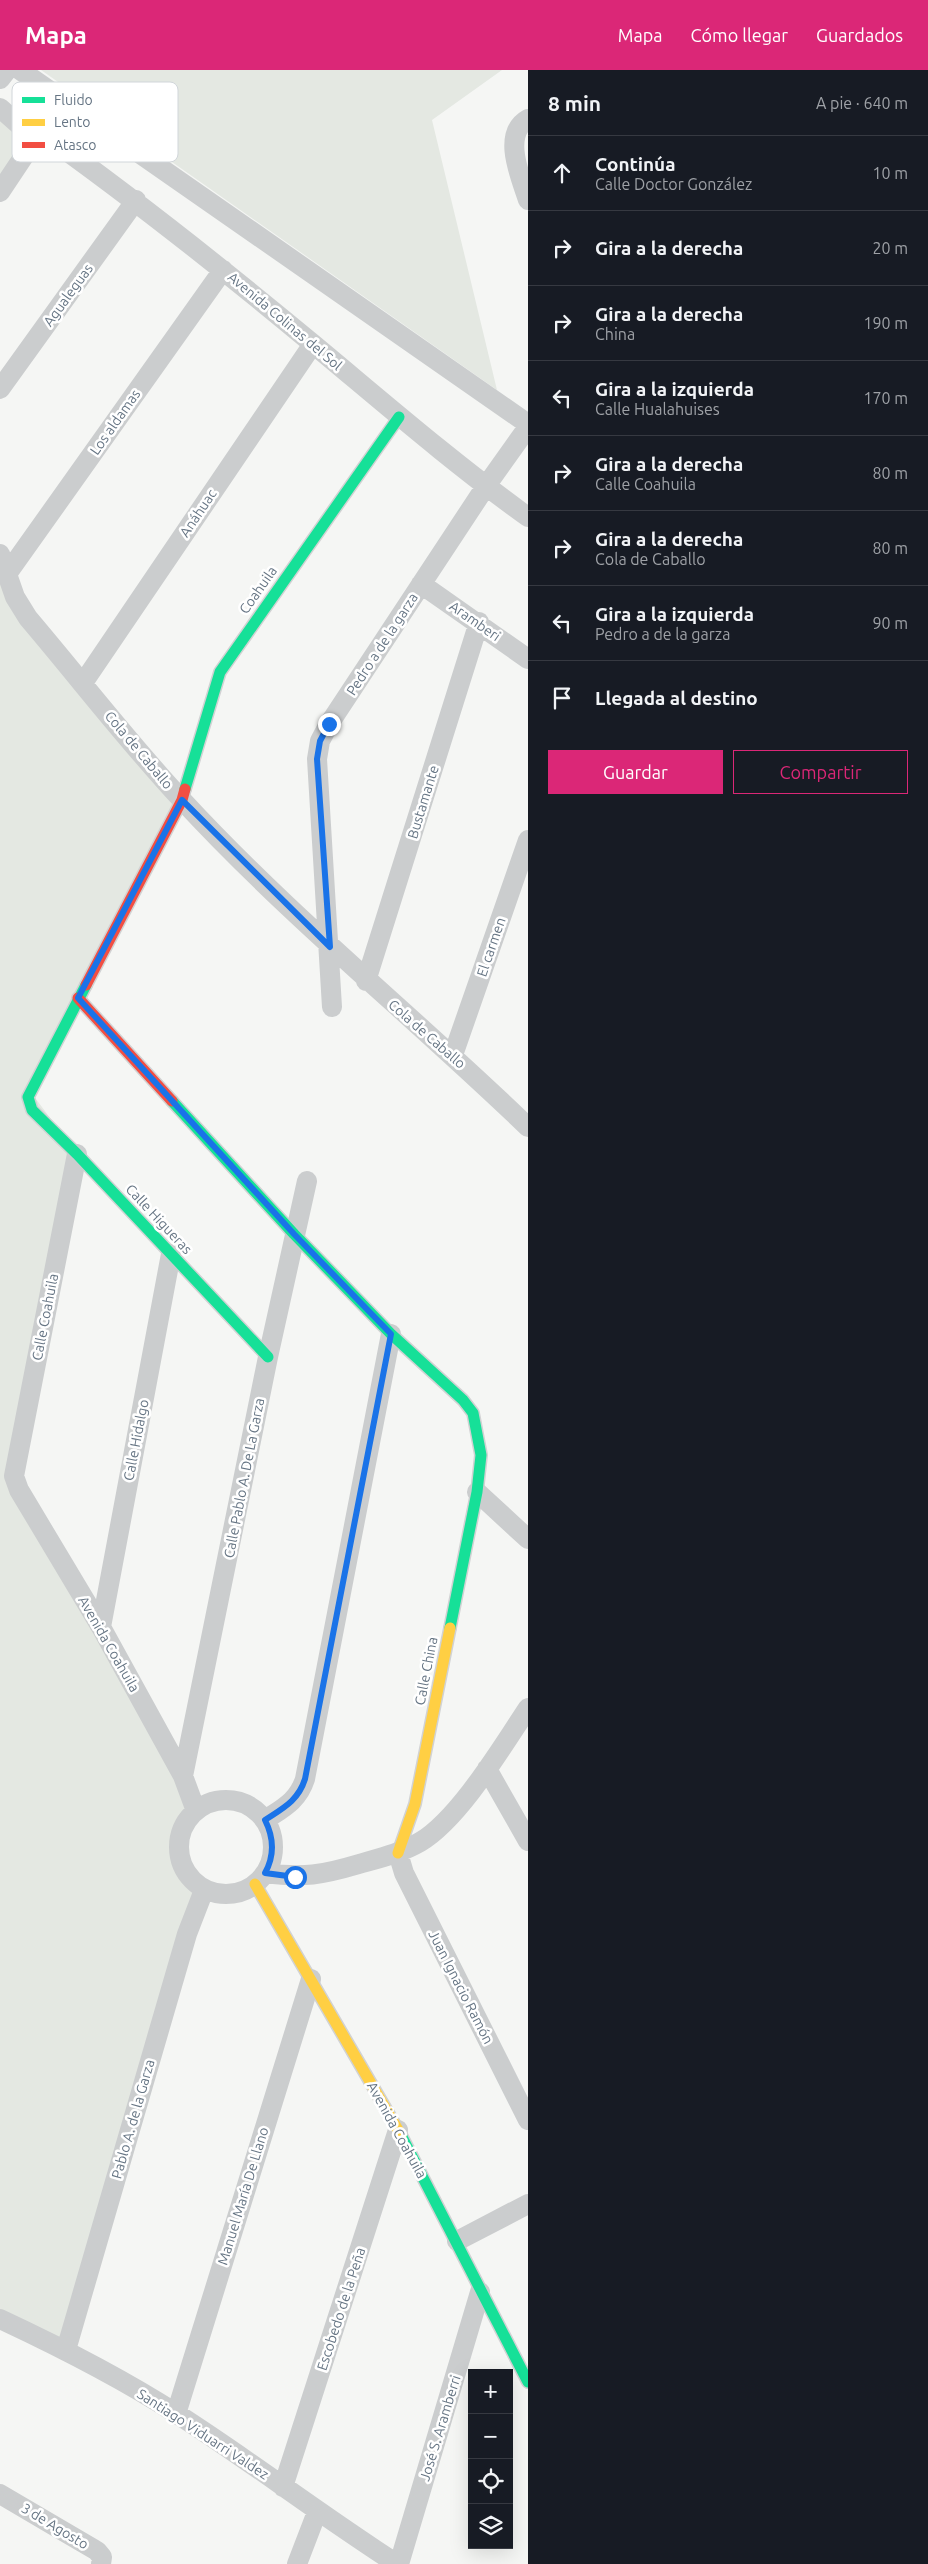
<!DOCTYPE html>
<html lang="es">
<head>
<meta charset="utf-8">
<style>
  body { margin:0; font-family:Ubuntu,sans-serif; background:#242831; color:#f1f3f6 }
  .controls { position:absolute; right:15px; bottom:15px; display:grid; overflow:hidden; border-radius:0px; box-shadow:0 5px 20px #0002 }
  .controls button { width:45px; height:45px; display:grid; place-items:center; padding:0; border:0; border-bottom:1px solid #363941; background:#171b24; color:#f1f3f6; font:25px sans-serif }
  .stop { position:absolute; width:15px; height:15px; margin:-11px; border:4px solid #1a73e8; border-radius:50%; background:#fff }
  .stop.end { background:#1a73e8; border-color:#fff; box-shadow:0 1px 5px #0008 }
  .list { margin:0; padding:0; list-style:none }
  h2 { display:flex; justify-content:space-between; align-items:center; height:65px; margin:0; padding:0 20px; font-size:21px }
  h2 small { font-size:16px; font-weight:400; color:#9ea1a6 }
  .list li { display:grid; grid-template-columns:32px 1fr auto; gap:15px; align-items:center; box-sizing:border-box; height:75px; padding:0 20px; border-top:1px solid #363941 }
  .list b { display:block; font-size:19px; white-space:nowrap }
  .list p { margin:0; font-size:16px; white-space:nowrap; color:#9ea1a6 }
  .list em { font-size:16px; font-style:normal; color:#9ea1a6 }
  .actions { display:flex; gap:10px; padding:15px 20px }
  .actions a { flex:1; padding:11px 0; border:1px solid #db2777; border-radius:0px; text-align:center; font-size:18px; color:#db2777 }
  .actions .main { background:#db2777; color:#fff }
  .icon { flex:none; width:28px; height:28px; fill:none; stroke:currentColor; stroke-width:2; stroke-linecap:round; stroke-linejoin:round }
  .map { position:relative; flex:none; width:528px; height:2494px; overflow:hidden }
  header { display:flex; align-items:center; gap:30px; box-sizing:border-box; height:70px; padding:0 25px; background:#db2777; color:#fff }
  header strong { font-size:24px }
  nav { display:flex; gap:28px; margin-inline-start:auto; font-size:18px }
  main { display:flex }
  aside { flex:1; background:#171b24 }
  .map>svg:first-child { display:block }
  .green { fill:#e4e8e2 }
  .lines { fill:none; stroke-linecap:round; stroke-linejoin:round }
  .fast-casing { stroke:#d1d2d3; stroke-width:14 }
  .slow-casing { stroke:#d1d2d3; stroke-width:14 }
  .jam-casing { stroke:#d1d2d3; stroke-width:14 }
  .street { stroke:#cbcdce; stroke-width:20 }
  .fast { stroke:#16e098; stroke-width:11 }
  .slow { stroke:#ffcf43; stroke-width:11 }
  .jam { stroke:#f24e42; stroke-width:11 }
  .route { stroke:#1a73e8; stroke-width:6 }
  .labels { text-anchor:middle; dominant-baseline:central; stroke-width:5; stroke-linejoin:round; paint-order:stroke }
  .street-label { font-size:14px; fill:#667584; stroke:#fff }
  .key { fill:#fff; stroke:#d1d6da; stroke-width:1 }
  .key-label { font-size:14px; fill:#667584 }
</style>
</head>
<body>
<header>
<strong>Mapa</strong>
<nav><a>Mapa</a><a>Cómo llegar</a><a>Guardados</a></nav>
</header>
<main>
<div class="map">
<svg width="528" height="2494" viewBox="0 0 528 2494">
  <rect width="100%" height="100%" fill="#f5f6f4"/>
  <path class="green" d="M41,0h461l-70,50 65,270z
    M0,38l34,30 -34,54z
    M0,484l15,43 167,203 -152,291 47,63 -63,317 182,340c-22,26 -22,48 1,74l-131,465 -66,-31z"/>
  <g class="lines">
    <g class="fast-casing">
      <path id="fast" d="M185,719l35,-117 179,-255
        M86,915l-58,112 4,13 45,44 191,203
        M172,1031l122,133 97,100 72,66 10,13 8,42 -4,37 -27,136
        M401,2065l127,247"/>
    </g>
    <g class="slow-casing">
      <path id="slow" d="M398,1783l17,-49 35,-176
        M255,1814l146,251"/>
    </g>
    <g class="jam-casing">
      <path id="jam" d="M86,915l96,-185 3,-11
        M78,928l94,103"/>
    </g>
    <path class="street" d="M20,0l508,354
      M0,9l7,-9
      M0,38l34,30
      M528,49c-27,15 -7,59 0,81
      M39,61c94,67 185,139 274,213 71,59 140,119 215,173
      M0,122l62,-93
      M0,319l136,-189
      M0,484l15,43 13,21c51,60 100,124 154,182 108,117 232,217 346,327
      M7,504l216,-304
      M421,514l107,75
      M83,613l230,-339
      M366,911l113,-359
      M332,937l-15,-248 3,-18 9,-17 157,-238 42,-59
      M453,985l75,-215
      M77,1084l-63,322 5,14 82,137 82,149 13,35
      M477,1422l51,47
      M101,1557l70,-373
      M487,1699l41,72
      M183,1706l85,-419 39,-176
      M179 1777a47 47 0 1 1 94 0a47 47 0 1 1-94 0Z
      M265,1750c18,-12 33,-19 40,-41l86,-445
      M398,1783l6,20 124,247
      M265,1803c39,5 57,2 94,-9 21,-6 42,-11 61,-22 39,-23 82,-95 108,-134
      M457,2171l71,-37
      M0,2249c60,28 121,59 177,95 75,48 145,102 220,150
      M66,2280l121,-416 17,-44
      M176,2344l135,-435
      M283,2417l115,-357
      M0,2424l97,57 5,6 -1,7
      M297,2494l20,-52
      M399,2494l81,-272"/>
    <use href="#fast" class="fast"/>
    <use href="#slow" class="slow"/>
    <use href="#jam" class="jam"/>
  </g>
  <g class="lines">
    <path class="route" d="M295,1807l-30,-4c10,-18 9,-35 0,-53 18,-12 33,-19 40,-41l86,-445 -97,-100 -216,-236 104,-198 148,147 -13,-188 3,-18 9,-17"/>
  </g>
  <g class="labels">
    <g class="street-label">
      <text transform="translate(68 225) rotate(-54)">Agualeguas</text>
      <text transform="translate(285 251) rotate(40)">Avenida Colinas del Sol</text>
      <text transform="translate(115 352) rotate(-55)">Los aldamas</text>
      <text transform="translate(198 443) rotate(-56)">Anáhuac</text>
      <text transform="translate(258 520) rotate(-55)">Coahuila</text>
      <text transform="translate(475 551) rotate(35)">Aramberi</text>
      <text transform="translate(382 574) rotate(-57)">Pedro a de la garza</text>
      <text transform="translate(139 680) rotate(50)">Cola de Caballo</text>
      <text transform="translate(423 732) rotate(-73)">Bustamante</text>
      <text transform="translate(491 877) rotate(-71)">El carmen</text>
      <text transform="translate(427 964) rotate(41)">Cola de Caballo</text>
      <text transform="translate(159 1149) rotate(47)">Calle Higueras</text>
      <text transform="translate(45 1247) rotate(-79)">Calle Coahuila</text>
      <text transform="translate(136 1370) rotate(-79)">Calle Hidalgo</text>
      <text transform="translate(244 1408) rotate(-79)">Calle Pablo A. De La Garza</text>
      <text transform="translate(109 1574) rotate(60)">Avenida Coahuila</text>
      <text transform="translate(426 1601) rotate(-79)">Calle China</text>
      <text transform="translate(461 1917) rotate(63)">Juan Ignacio Ramón</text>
      <text transform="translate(133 2049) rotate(-74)">Pablo A. de la Garza</text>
      <text transform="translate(397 2060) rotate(61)">Avenida Coahuila</text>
      <text transform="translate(243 2126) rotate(-73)">Manuel María De Llano</text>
      <text transform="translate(341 2239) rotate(-72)">Escobedo de la Peña</text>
      <text transform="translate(440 2358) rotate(-73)">José S. Aramberri</text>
      <text transform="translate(203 2364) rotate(33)">Santiago Viduarri Valdez</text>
      <text transform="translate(55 2456) rotate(31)">3 de Agosto</text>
    </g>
  </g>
  <rect x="12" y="12" width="166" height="80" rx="8" class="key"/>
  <rect x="22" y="27" width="23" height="6" fill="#16e098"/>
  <rect x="22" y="49" width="23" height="7" fill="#ffcf43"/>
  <rect x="22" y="72" width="23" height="6" fill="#f24e42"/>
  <g class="key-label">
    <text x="54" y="35">Fluido</text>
    <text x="54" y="57">Lento</text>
    <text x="54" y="80">Atasco</text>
  </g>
</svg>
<div class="controls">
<button>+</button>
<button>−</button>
<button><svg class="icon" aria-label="locate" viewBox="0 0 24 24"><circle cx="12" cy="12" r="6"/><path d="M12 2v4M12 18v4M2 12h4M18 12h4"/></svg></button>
<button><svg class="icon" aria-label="layers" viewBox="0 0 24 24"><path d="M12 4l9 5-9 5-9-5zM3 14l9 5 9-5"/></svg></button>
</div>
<div class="stop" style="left:295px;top:1807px"></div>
<div class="stop end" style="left:329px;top:654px"></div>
</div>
<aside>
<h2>8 min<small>A pie · 640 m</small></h2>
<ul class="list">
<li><svg class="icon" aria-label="ahead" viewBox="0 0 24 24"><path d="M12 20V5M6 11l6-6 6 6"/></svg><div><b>Continúa</b><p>Calle Doctor González</p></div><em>10 m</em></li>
<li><svg class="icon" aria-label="right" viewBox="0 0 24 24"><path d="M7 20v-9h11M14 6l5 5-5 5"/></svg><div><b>Gira a la derecha</b></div><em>20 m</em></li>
<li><svg class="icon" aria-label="right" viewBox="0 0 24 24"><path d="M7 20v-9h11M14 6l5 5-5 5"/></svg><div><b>Gira a la derecha</b><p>China</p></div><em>190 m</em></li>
<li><svg class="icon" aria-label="left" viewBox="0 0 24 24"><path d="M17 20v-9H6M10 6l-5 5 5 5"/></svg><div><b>Gira a la izquierda</b><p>Calle Hualahuises</p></div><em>170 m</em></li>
<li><svg class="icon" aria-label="right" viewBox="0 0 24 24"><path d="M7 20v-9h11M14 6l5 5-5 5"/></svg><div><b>Gira a la derecha</b><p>Calle Coahuila</p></div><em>80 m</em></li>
<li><svg class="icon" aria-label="right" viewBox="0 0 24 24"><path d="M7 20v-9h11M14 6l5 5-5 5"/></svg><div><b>Gira a la derecha</b><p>Cola de Caballo</p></div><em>80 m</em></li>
<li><svg class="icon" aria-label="left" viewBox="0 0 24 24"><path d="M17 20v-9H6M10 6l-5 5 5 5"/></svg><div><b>Gira a la izquierda</b><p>Pedro a de la garza</p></div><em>90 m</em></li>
<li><svg class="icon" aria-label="arrive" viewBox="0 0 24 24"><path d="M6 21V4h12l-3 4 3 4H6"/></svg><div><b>Llegada al destino</b></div></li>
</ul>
<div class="actions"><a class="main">Guardar</a><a>Compartir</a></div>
</aside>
</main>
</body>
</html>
